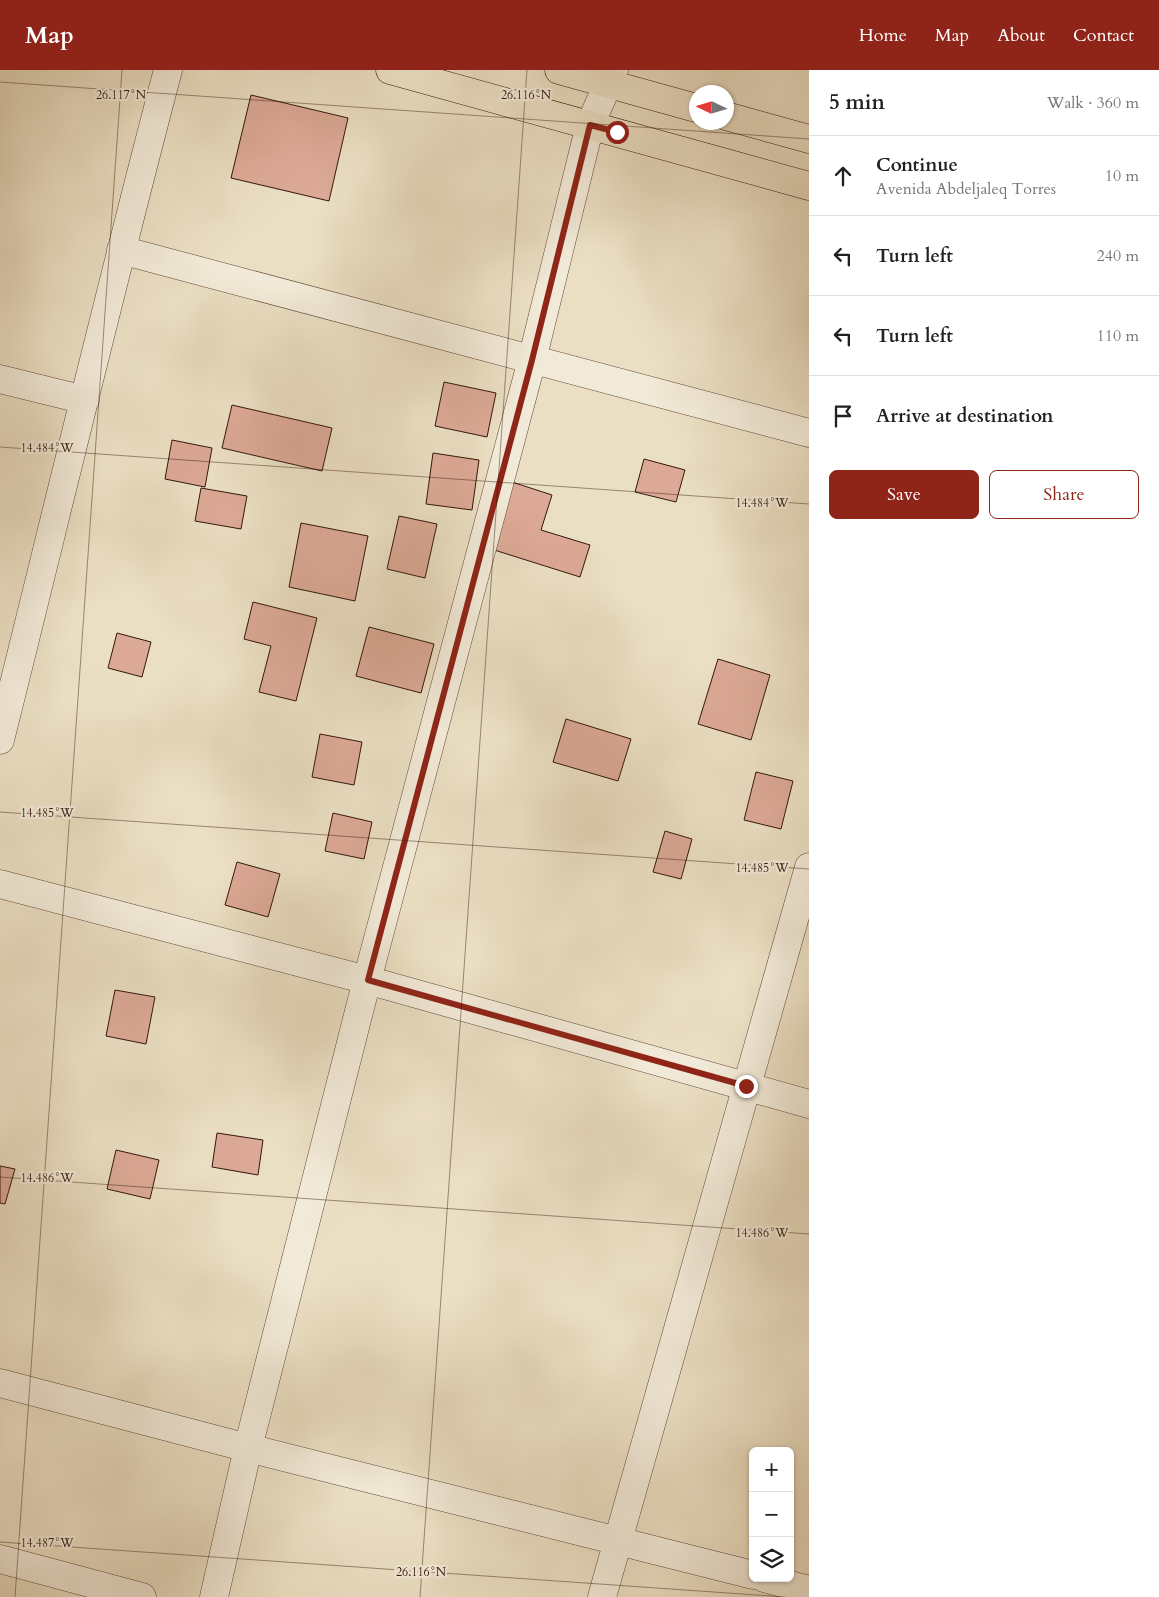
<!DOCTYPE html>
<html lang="en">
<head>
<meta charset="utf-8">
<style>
  body { margin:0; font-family:Cardo,serif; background:#f6f6f6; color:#202124 }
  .controls { position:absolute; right:15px; bottom:15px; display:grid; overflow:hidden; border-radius:8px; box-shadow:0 1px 4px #0004 }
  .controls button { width:45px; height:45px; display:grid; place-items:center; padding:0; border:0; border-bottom:1px solid #e0e0e0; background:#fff; color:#202124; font:25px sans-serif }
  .compass { position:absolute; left:689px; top:15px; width:45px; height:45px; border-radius:50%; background:#fff; box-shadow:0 1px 4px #0004; rotate:274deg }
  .stop { position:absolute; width:15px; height:15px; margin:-11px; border:4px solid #8f2418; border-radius:50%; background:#fff }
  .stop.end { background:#8f2418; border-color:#fff; box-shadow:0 1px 5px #0008 }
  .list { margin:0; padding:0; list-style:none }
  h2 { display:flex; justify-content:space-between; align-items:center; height:65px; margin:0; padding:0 20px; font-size:21px }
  h2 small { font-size:16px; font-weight:400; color:#757577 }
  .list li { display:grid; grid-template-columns:32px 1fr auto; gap:15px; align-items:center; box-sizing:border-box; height:80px; padding:0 20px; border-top:1px solid #e0e0e0 }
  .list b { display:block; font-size:19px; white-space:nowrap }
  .list p { margin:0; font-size:16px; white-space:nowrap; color:#757577 }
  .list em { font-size:16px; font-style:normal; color:#757577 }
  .actions { display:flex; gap:10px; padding:15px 20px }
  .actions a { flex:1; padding:11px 0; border:1px solid #8f2418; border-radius:8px; text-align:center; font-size:18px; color:#8f2418 }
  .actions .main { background:#8f2418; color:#fff }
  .icon { flex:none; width:28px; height:28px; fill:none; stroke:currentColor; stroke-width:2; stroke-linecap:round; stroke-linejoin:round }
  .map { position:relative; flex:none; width:809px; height:1527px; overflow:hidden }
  header { display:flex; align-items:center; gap:30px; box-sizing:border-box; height:70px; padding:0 25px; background:#8f2418; color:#fff }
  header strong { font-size:24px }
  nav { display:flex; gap:28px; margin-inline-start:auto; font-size:18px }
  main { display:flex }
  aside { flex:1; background:#fff }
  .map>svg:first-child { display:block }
  .building { fill:#dca996; stroke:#33160b }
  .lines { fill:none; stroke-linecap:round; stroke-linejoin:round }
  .minor-casing { stroke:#614839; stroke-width:29 }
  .major-casing { stroke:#33160b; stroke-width:29 }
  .minor { stroke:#f2ead8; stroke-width:28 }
  .major { stroke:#ebdfc3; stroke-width:28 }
  .route { stroke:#8f2418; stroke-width:6 }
  .ticks { fill:none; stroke:#33160b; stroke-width:1; stroke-opacity:0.45 }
  .ticks-label { font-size:12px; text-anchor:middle; fill:#33160b; stroke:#f2ead8; stroke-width:4.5; stroke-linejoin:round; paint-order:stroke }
</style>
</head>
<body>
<header>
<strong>Map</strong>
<nav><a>Home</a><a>Map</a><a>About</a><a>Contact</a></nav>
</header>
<main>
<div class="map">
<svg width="809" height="1527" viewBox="0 0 809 1527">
  <rect width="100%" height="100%" fill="#ebdfc3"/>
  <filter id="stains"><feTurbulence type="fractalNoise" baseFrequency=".004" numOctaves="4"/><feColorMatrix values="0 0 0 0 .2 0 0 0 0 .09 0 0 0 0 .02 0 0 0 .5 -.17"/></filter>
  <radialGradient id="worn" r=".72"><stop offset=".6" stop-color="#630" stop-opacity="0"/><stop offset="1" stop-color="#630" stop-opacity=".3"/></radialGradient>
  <path class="building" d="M251,25l97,23 -19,83 -98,-23z
    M444,312l52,11 -9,44 -52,-11z
    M232,335l100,23 -10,43 -100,-23z
    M172,370l40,8 -7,39 -40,-8z
    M433,383l46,7 -7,50 -46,-6z
    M644,389l41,11 -9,32 -41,-10z
    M512,412l40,13 -11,35 49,15 -10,32 -89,-28z
    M201,418l46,8 -6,33 -46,-8z
    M399,446l38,8 -12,54 -38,-9z
    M301,453l67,13 -13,65 -66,-14z
    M253,532l64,16 -21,83 -37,-9 12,-46 -27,-7z
    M369,557l65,17 -13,49 -65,-17z
    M117,563l34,9 -9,35 -34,-9z
    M718,589l52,16 -19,65 -53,-16z
    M566,649l65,20 -13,42 -65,-19z
    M320,664l42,8 -8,43 -42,-8z
    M756,702l37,9 -12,48 -37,-9z
    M333,743l39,9 -8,37 -39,-8z
    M665,761l27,8 -11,40 -28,-7z
    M237,792l43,12 -12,43 -43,-12z
    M115,920l40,7 -9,47 -40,-8z
    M217,1063l46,7 -5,35 -46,-8z
    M116,1080l43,10 -9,39 -43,-10z
    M0,1096l15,3 -10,35 -5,-1z"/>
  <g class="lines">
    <g class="minor-casing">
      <path id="minor" d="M121,180l688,183
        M0,309l85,21
        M0,670c56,-224 109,-447 168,-670
        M0,814l367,96 442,124
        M0,1313l248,65 505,127
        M0,1489l142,38
        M764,1508l45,12
        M214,1527l34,-149 119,-468 165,-620 58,-235 24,-55
        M602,1527l207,-730"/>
    </g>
    <g class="major-casing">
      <path id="major" d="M390,0l419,116
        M559,0l137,38
        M726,46l83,23"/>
    </g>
    <use href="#minor" class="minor"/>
    <use href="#major" class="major"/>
  </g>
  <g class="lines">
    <path class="route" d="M617,62l-27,-7 -58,235 -164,620 378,106"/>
  </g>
  <path class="ticks" d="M0,12l809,57M0,377l809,57M0,742l809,57M0,1107l809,57M0,1472l785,55M15,1527l107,-1527M420,1527l107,-1527"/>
  <g class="ticks-label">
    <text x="121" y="29">26.117°N</text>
    <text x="526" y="29">26.116°N</text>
    <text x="47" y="382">14.484°W</text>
    <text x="762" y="437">14.484°W</text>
    <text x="47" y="747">14.485°W</text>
    <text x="762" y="802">14.485°W</text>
    <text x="47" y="1112">14.486°W</text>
    <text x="762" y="1167">14.486°W</text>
    <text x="47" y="1477">14.487°W</text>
    <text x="421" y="1506">26.116°N</text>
  </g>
  <rect width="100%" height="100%" filter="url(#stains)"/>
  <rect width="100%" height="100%" fill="url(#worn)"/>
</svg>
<div class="controls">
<button>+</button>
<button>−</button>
<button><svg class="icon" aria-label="layers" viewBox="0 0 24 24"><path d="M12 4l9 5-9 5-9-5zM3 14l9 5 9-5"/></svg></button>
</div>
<svg class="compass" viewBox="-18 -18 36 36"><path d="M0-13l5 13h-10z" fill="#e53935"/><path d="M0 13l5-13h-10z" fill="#757577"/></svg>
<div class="stop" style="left:617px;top:62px"></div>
<div class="stop end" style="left:746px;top:1016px"></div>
</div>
<aside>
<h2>5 min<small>Walk · 360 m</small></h2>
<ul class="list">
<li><svg class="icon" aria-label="ahead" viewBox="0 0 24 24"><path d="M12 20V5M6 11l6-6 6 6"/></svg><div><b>Continue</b><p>Avenida Abdeljaleq Torres</p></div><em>10 m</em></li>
<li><svg class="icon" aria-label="left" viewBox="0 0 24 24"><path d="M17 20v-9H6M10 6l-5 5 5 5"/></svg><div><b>Turn left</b></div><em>240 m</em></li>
<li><svg class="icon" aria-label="left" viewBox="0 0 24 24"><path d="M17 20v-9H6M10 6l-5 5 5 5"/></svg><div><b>Turn left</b></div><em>110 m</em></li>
<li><svg class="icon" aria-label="arrive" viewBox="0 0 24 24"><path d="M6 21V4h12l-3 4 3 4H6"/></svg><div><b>Arrive at destination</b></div></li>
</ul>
<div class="actions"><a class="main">Save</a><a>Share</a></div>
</aside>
</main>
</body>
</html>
